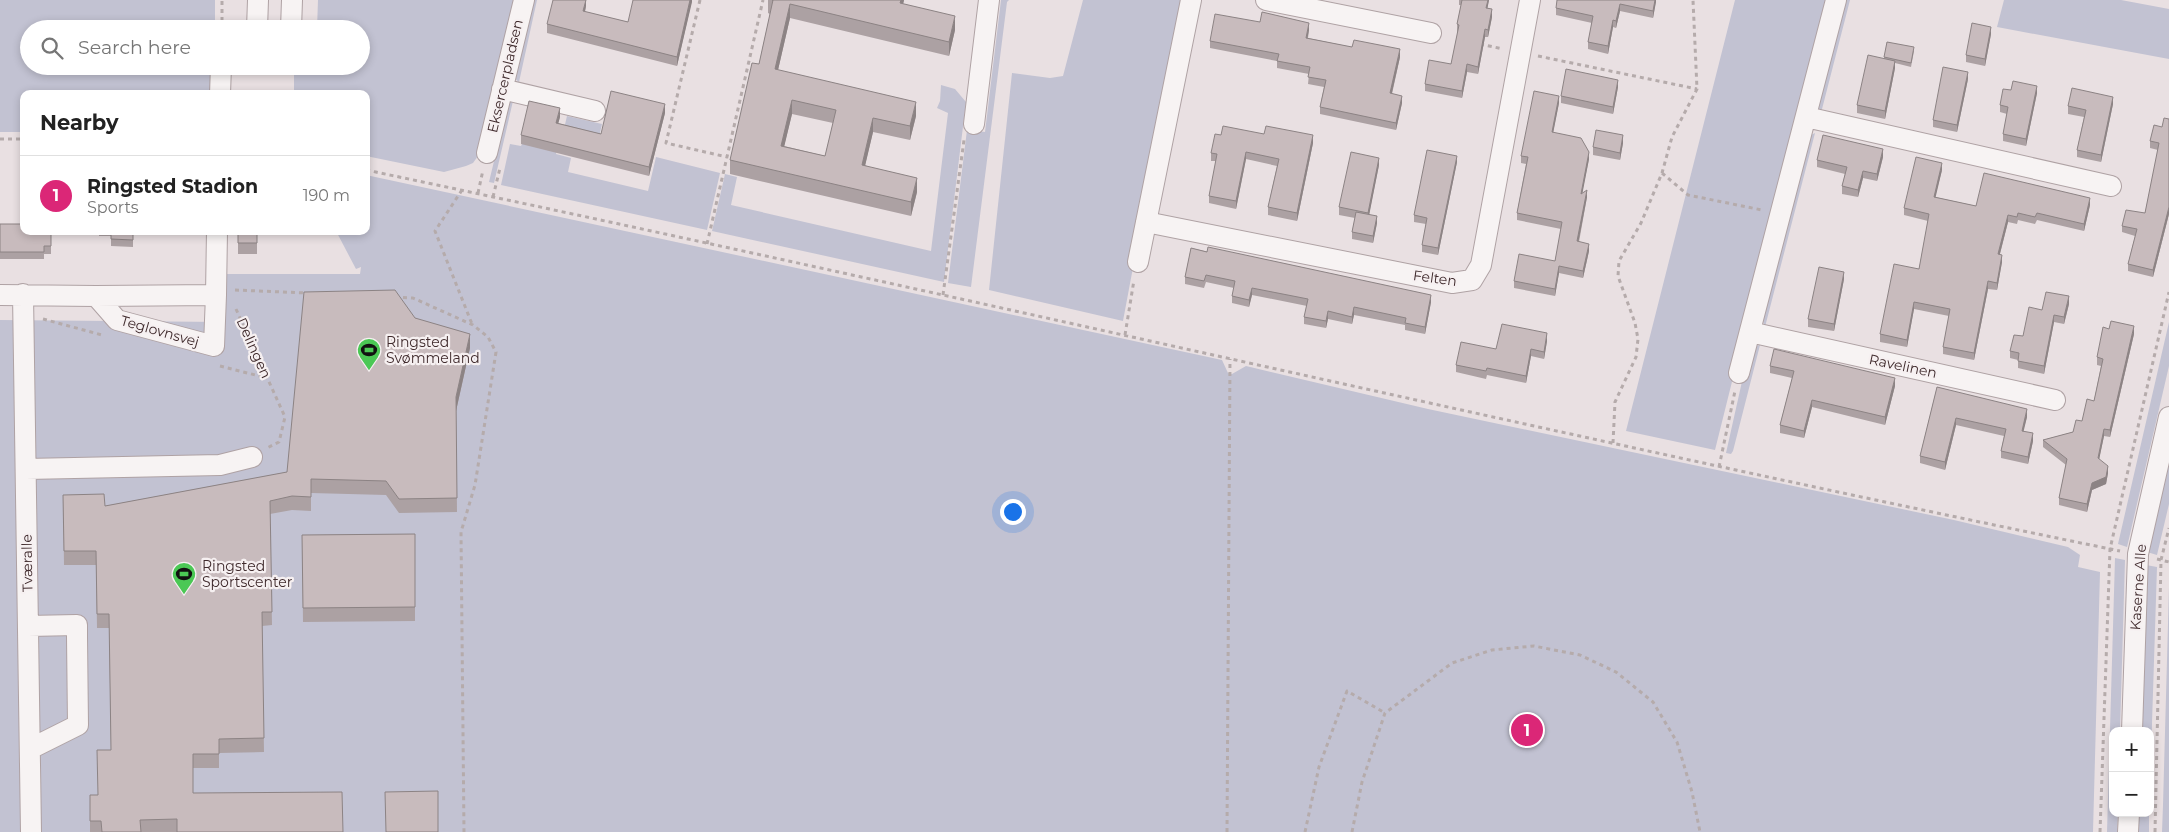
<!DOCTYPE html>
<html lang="en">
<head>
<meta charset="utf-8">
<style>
  body { margin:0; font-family:Montserrat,sans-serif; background:#f2f2f2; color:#222 }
  .controls { position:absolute; right:15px; bottom:15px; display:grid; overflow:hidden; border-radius:10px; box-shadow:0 2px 8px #0003 }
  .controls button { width:45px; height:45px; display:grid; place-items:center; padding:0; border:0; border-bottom:1px solid #e0e0e0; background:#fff; color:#222; font:25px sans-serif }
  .you { position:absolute; left:1012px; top:511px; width:18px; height:18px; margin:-12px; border:4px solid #fff; border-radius:50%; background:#1a73e8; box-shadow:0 0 0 8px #1a73e833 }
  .badge { display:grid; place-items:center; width:32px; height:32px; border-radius:50%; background:#db2777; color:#fff; font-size:16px; font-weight:700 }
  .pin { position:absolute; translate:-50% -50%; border:2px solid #fff; box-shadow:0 1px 5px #0006 }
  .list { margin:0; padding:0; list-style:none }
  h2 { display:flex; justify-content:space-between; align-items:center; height:65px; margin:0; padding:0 20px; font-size:21px }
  h2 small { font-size:16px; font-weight:400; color:#767676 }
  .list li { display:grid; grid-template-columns:32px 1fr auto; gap:15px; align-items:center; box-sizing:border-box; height:80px; padding:0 20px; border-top:1px solid #e0e0e0 }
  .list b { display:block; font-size:19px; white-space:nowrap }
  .list p { margin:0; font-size:16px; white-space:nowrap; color:#767676 }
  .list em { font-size:16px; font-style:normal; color:#767676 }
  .icon { flex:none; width:28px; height:28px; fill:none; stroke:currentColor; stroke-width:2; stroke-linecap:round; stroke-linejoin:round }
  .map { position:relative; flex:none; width:2169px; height:832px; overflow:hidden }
  .search { position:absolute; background:#fff; box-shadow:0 2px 8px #0003; left:20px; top:20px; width:350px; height:55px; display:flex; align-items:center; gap:12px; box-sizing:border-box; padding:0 18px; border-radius:28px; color:#767676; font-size:19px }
  .panel { position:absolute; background:#fff; box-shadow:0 2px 8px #0003; left:20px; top:90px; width:350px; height:145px; border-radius:10px }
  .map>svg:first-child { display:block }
  .green { fill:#c2c2d2 }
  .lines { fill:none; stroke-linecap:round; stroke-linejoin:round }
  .minor-casing { stroke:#afa2a4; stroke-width:22 }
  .path { stroke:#b5abab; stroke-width:3; stroke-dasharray:4 4; stroke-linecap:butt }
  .minor { stroke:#f7f3f3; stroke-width:20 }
  .wall { fill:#aca1a3; fill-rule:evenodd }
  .shaded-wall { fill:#8c8384 }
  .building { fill:#c8bbbd; stroke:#8c8384; fill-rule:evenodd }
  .labels { text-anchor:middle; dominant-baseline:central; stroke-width:4.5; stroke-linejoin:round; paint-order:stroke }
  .street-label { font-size:14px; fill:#3f2a2c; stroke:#f6f0f1 }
  .poi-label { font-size:14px; fill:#3f2a2c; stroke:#f6f0f1; text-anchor:start }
</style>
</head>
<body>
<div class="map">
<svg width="2169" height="832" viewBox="0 0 2169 832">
  <rect width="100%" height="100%" fill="#e9e0e2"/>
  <path class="green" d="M0,0h215v29h-186v37h185l-1,28h-189v38h-24z
    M318,0h197l-37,156 -5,7 -7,3 -22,6 -78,-16v-62h-72v-19h23v-9h44v-37h-44z
    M532,0h5l-18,82 -5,-4z
    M1001,0h8l-2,2 -36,285 -23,-4 19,-153 18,2z
    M1083,0h100l-60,321 -134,-31 23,-217 38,5 13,-2z
    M1735,0h92l-112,450 -89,-19z
    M1845,0h5l-29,113 -4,-8z
    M2004,0h117l48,9v50l-172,-32z
    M941,85l14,4 11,13 -22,180 -232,-51 13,-57 12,3 -6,28 200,46 17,-138 -11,-5 3,-7z
    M513,101l-19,82 -5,-1 19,-79z
    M567,116l35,8 -3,13 -36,-4z
    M1815,133l-50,194 -4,-11 48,-180z
    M560,138l-4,16 15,4 -3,14 80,19 8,-34 64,16 -13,57 -206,-45 9,-41 11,2 1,-2z
    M366,175l856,185 6,13 4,1 14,-8 182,43 526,111 114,27 12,8 -2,12 22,5 -7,260h-2093v-512l224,2 2,-48h134l1,-7 -5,2 -20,-38h30z
    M2169,322v44l-42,181 -9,-3z
    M1760,345l-27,106 -2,3 -5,-1 17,-76 12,-31z
    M2169,458v46l-12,51 -10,-3z
    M2115,558l10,2 -5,171h-7v82h5l-1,19h-10z
    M2146,565l11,2 -7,219v-55h-9z
    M2169,587v245h-7l1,-27z
    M2139,813h10v19h-11z"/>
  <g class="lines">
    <g class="minor-casing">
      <path id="minor" d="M1266,0l165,33
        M257,29l1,-29
        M291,29l1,-29
        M502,89l93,22
        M220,94l1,-28
        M1806,117l305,69
        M974,124l15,-124
        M487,153l37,-153
        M1146,222l306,61 20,-3 9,-15 49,-265
        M1138,262l53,-262
        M23,294l8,538
        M0,295l96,1 120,-1 -2,51 -97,-26 -21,-24
        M216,295l1,-64
        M1750,332l305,68
        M1739,373l97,-373
        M26,469l194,-4 32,-8
        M28,626l49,-1v12l1,88 -48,24
        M2132,731l6,-177 31,-137
        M2128,832l1,-19"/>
    </g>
    <path class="path" d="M700,0l-34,143 61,14
      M222,29v-29
      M1480,44l23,5
      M1538,56l159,33
      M0,139h24
      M366,170c586,123 1168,261 1754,381
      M1662,173l26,22 74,15
      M462,190l-27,41 37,93
      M478,193l5,-23
      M493,197l7,-29
      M707,244l56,-244
      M235,290l72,3
      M943,295l21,-155
      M395,297l18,1 60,27 15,12 8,15 -21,133 -14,47 3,300
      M236,309l49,108 -6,25 -12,6
      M43,319l59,16
      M1125,335l9,-55
      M220,366l47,12
      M1613,443l2,-41 21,-45 2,-18 -3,-16 -17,-47 1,-15 22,-38 21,-50 10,-36 25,-48 -4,-89
      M1719,467l16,-76
      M2157,559l12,3
      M1227,832l3,-473
      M1305,832l14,-65 28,-76 38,22
      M1352,832l10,-50 23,-69 67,-50 40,-13 42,-4 46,9 36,17 37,30 24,40 15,50 8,40
      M2100,832l10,-283 59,-257
      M2155,832l6,-272 8,-32"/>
    <use href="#minor" class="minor"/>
  </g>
  <path class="wall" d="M586,0v6l-1,6 43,10 64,-22 -15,66 -130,-33v-9z
    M768,0h136l-1,4 52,26 -6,26 -159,-38 -12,52 138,46 -6,24 -37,-8 -8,33 52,27 -6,24 -181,-42v-14l29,-96 11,-50 -2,-1zM792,114l41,9 -8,33 -41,-10z
    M1459,0h30l-2,9 5,8 -4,20h-3l-7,37 -11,-2 -5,26 -37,-7v-7l26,-20 7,-32h-1v-8l4,-19h-2z
    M1656,0l-3,18 -33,-7 -4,17 -3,-1 -5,27 -20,-5v-7l4,-19 -36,-8v-7z
    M1260,22l49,8 -1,8 92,19 -8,37 10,9 -6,27 -76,-16v-7l4,-20 -16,-3 1,-10 -32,-6v-7l-67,-13v-7z
    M1991,34l-6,32 -19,-4v-7z
    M1887,42l27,9 -3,16 -16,-4v5l-10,51 -28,-6v-8l27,-47z
    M1968,79l-11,53 -24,-5v-7z
    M1618,87l-5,27 -52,-11v-7z
    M2011,90l26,3 -11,53 -23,-5v-7l4,-20 -7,-2v-7z
    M1559,103l-6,29 36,27 -7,34 5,4 -8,45 10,9 -6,27 -24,-5 -4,23 -41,-8v-7l41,-20 6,-32 -44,-9v-7l9,-49 -5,-1v-7z
    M2113,104l-12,58 -24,-5v-7l7,-33 -16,-3v-8z
    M665,113l-16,63 -128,-32v-9l39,-18 -2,6 43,11z
    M2169,119v95l-16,63 -25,-6v-7l7,-28 -13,-4v-6l23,-13 13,-63 -8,-2v-7z
    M1264,134l49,9 -16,78 -29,-6v-8l9,-41 -31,-7 -10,50 -27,-6v-7l7,-35h-5v-8l10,-18z
    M1623,143l-3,17 -27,-5v-8z
    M1883,157l-6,24 -14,-3 -5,19 -16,-3v-8l3,-12 -28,-7v-7z
    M1457,162l-19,93 -16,-3v-7l4,-21 -12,-2v-7z
    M1379,165l-10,49 8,9 -4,20 -21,-4v-7l3,-14 -16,-3v-8z
    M1942,170l-7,27 41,9 114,-1 -6,26 -47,-11 -2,4 -17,-4 -1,4 -9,-2 -8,32 2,8 -5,28 -9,-1 -14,71 -31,-6v-7l6,-31 -35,-7 -7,38 -27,-5v-8l39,-65 9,-48 -24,-6v-7z
    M0,224l24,7h109v16l-22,-1v-10h-12v-2h-48v20h-7v5h-44z
    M168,231h16v4h-16z
    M238,231h19v23h-19z
    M1191,248l240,54 -6,32 -20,-4v-5l-51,-10 -2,9 -24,-5 -2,9 -22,-4v-7l3,-11 -55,-11 -3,12 -17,-4v-7l2,-8 -28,-6 -2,6 -19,-4v-7z
    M1844,279l-10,52 -26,-4v-8z
    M2069,304l-5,20 -10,-2 -10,52 -26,-6v-8l-8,-2v-7l13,-15 19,-26z
    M415,318l55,30 -14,63 1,101 -58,1 -13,-18 -75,-2v18l-19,-1 -22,4 2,111 -10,1 2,126 -45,1v15h-26v25l150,39h-253v-37h8l13,-45 -2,-122h-12l-1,-63h-32l-1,-70 42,11 182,-34z
    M2134,334l-24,103 -6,-1 -5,23 9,14 -2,11 -14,6 -5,22 -28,-7v-7l7,-33 -23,-18v-7l30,-8 9,-11 12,-20 7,-35 -4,-1v-8z
    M1547,341l-3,18 -13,-3 -5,27 -39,-8 -1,4 -30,-7v-7l40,-16z
    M1770,366l125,20 -10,39 -73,-18 -8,31 -24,-5v-8l12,-47 -22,-5z
    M1937,387l90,30 -4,14 10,10 -5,23 -27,-6v-7l3,-15 -48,-11 -11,45 -25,-7v-7z
    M415,534v87l-112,1 -1,-87z"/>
  <path class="shaded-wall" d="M586,0v6l-3,14v-9z
    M690,0h2v2l-15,64v-9z
    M901,0h3l-4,17v-14z
    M1488,0h1l-3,16v-8z
    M1655,0h1v2l-3,16v-7z
    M790,4v14l-15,65v-14z
    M1620,4v7l-4,17v-7z
    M1492,9v8l-4,20v-7z
    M955,16v14l-6,26v-14z
    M1613,20v7l-5,27v-8z
    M1309,23v7l-3,15v-7z
    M1991,27v7l-6,32v-7z
    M1485,29v8l-7,37v-7z
    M1400,49v8l-10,44v-8z
    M1895,61v7l-10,51v-8z
    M1467,64v8l-5,26v-7z
    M1968,72v7l-11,53v-7z
    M1618,80v7l-5,27v-7z
    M2037,86v7l-11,53v-7z
    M1402,96v7l-6,27v-7z
    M1559,96v7l-7,36v-7z
    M2113,97v7l-12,58v-7z
    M792,100v14l-11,46v-14z
    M916,102v14l-6,24v-14z
    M665,104v9l-16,63v-9z
    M560,108v9l-4,15v-9z
    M873,118v14l-11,47v-14z
    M1313,135v8l-16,78v-8z
    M1623,135v8l-3,17v-7z
    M1883,149v8l-6,24v-7z
    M1246,152v7l-10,50v-8z
    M1589,152v7l-8,42v-7z
    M1457,156v6l-19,93v-7z
    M1379,158v7l-11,56v-8z
    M1942,163v7l-8,34v-7z
    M1863,171v7l-5,19v-7z
    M917,178v14l-6,24v-14z
    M1587,190v7l-10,52v-8z
    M2090,198v7l-6,26v-7z
    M2169,207v7l-16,63v-7z
    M2008,215v7l-10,39v-7z
    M1377,216v7l-4,20v-7z
    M1589,244v7l-6,27v-7z
    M2002,255v7l-5,28v-7z
    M1559,266v7l-4,23v-7z
    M1844,272v7l-10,52v-7z
    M1988,281v8l-14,71v-7z
    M1252,288v7l-3,12v-7z
    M1431,295v7l-6,32v-7z
    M2069,296v8l-5,20v-7z
    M1914,302v7l-7,38v-7z
    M1354,307v8l-2,9v-7z
    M1328,311v8l-2,9v-7z
    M2054,315v7l-10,52v-8z
    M2134,326v8l-24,103v-7z
    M1547,333v8l-3,18v-7z
    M470,334v14l-14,63v-14z
    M1531,349v7l-5,27v-7z
    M1895,378v8l-10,39v-8z
    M1812,400v7l-8,31v-7z
    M2027,409v8l-5,21v-7z
    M1956,418v7l-11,45v-8z
    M2104,429v7l-6,29v-7z
    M2033,433v8l-5,23v-7z
    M2108,466v7l-2,11 -14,6 -5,22v-8l5,-21z"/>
  <path class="building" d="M553,0h33l-3,11 45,11 5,-22h57l-13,57 -130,-33z
    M772,0h129l-1,3 55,13 -6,26 -159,-38 -15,65 141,33 -6,24 -37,-8 -11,47 55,13 -6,24 -181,-42 22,-97 7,1 14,-64zM792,100l44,10 -11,46 -44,-10z
    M1462,0h26l-2,8 6,1 -4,21 -3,-1 -7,38 -11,-3 -5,27 -37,-7 4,-24 22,4 8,-39 -2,-1z
    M1557,0h98l-2,11 -33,-7 -4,17 -3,-1 -5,26 -20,-4 5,-26 -37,-8z
    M1262,12l47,11 -3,15 46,9 2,-7 46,9 -10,44 12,3 -6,27 -76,-16 6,-27 -18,-3 2,-10 -33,-6 2,-7 -69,-13 5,-27 45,8z
    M1972,23l19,4 -6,32 -19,-4z
    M1887,42l27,5 -3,16 -27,-6z
    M1868,55l27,6 -10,50 -28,-6z
    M1943,67l25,5 -11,53 -24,-5z
    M1566,69l52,11 -5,27 -52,-11z
    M2013,81l24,5 -11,53 -23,-5 5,-27 -8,-2 3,-16 8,1z
    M2072,88l41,9 -12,58 -24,-5 9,-40 -18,-4z
    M611,91l54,13 -16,63 -128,-32 8,-34 31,7 -4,15 45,11z
    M1534,91l25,5 -7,36 29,6 8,14 -8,42 6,-4 -10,51 12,3 -6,27 -24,-5 -4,23 -41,-8 5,-27 36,7 7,-39 -45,-9 11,-56 -7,-1z
    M2164,118l5,1v88l-16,63 -25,-6 9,-35 -15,-3 4,-16 19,3 14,-70 -9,-2 4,-16 8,2z
    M1223,126l41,8 2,-8 47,9 -16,78 -29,-6 11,-48 -33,-7 -10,49 -27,-5 8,-42 -6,-1 4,-19 6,1z
    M1596,130l27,5 -3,18 -27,-6z
    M1823,135l60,14 -6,25 -14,-3 -5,19 -16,-4 5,-19 -30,-7z
    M1427,150l30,6 -19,92 -16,-3 5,-27 -13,-3z
    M1351,152l28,6 -11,55 -29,-6z
    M1916,157l26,6 -8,34 42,9 8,-33 106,25 -6,26 -47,-11 -2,4 -17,-4 -1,4 -9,-2 -10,39 4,1 -5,28 -9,-2 -14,72 -31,-6 7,-38 -36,-7 -7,38 -27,-6 14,-70 25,5 10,-55 -25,-6z
    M1356,212l21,4 -4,20 -21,-4z
    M0,224h24v7h27v15h-7v6h-44z
    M111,231h22v9l-22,-1z
    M238,231h19v12h-19z
    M1208,247l223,48 -6,32 -20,-4 1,-5 -52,-11 -2,10 -24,-6 -2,10 -22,-4 4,-18 -56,-11 -3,12 -17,-4 3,-15 -29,-6 -2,6 -19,-4 6,-29 16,4z
    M1819,267l25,5 -10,52 -26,-5z
    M395,290l20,28 55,16 -14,63 1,101 -58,1 -13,-18 -75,-2v18l-19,-1 -22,5 2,111h-10l2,126 -45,1v15h-26v39l149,-1 1,40h-166v-13l-37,1 1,12h-39l-1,-11h-11v-26h8l-1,-45h14l-2,-136h-12l-1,-63h-32l-1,-56 41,-1 1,12 182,-34 17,-180z
    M2046,292l23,4 -5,21 -10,-2 -10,51 -26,-5 1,-8 -9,-2 4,-16 9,1 6,-29 13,3z
    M2111,321l23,5 -24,104 -6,-1 -6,29 10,8 -2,11 -14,6 -5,21 -28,-6 8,-39 -24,-19 30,-8 3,-12 6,1 5,-22 7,2 9,-42 -6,-2 6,-30 6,2z
    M1502,324l45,9 -3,19 -13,-3 -5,27 -39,-8 -1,3 -30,-6 5,-23 35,7z
    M1774,349l121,29 -10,39 -73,-17 -8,31 -24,-6 14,-54 -24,-5z
    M1937,387l90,22 -5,22 11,2 -5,24 -27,-6 5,-22 -50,-11 -11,44 -25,-6z
    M415,534v73l-112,1 -1,-73z
    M438,791v41h-52l-1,-40z"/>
  <defs>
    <g id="stadium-pin" transform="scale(1.25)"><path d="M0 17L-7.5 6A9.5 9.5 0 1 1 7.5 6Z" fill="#4bc855" stroke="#f6f0f1"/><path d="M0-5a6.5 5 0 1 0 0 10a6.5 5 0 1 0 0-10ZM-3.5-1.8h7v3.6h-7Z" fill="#111"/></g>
  </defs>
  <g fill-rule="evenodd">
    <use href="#stadium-pin" x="369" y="350"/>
    <use href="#stadium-pin" x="184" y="574"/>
  </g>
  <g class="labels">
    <g class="street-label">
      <text transform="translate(505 76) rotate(-77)">Eksercerpladsen</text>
      <text transform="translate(1435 278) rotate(8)">Felten</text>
      <text transform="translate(160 331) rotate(16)">Teglovnsvej</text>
      <text transform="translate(254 348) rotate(66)">Delingen</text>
      <text transform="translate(1903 366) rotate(12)">Ravelinen</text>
      <text transform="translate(27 563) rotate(-91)">Tværalle</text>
      <text transform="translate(2138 587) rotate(-86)">Kaserne Alle</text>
    </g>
    <g class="poi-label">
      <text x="386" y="342">Ringsted<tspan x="386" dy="16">Svømmeland</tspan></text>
      <text x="202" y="566">Ringsted<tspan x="202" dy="16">Sportscenter</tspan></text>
    </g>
  </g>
</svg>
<div class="controls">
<button>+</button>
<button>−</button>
</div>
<div class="you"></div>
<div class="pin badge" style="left:1527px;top:730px">1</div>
<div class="search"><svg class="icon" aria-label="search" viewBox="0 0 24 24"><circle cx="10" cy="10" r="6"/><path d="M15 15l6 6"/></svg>Search here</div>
<section class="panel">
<h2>Nearby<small></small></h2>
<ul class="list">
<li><span class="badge">1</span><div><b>Ringsted Stadion</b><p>Sports</p></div><em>190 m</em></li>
</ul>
</section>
</div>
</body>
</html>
